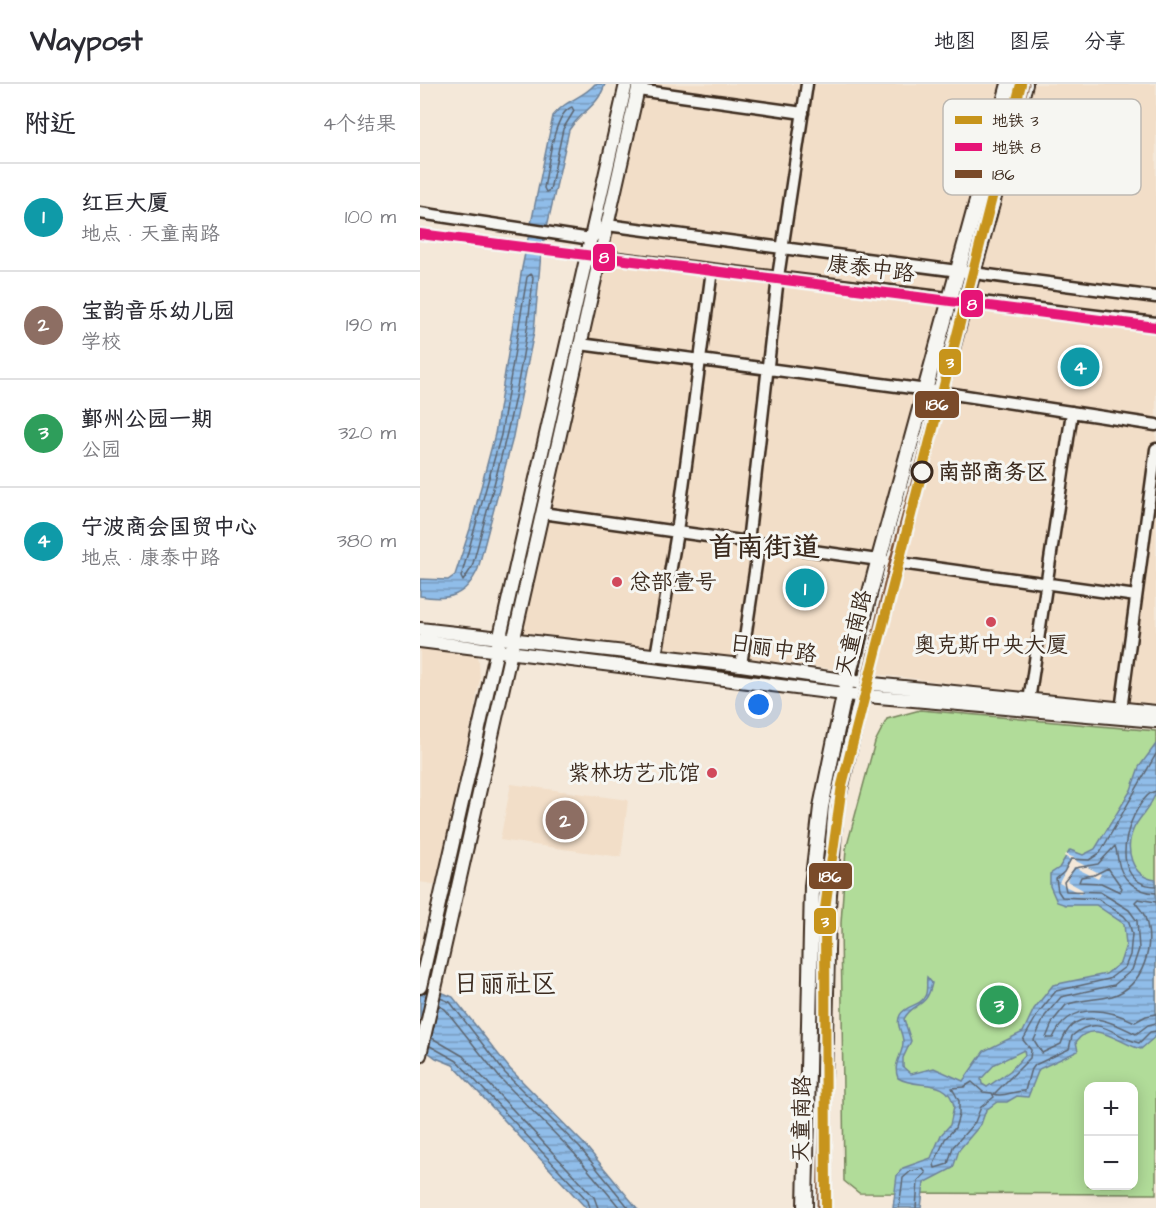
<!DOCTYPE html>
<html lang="zh">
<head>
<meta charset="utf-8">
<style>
  body { margin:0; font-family:"Architects Daughter","LXGW WenKai TC",sans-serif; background:#f2f2f3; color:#2b2b33 }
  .controls { position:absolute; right:18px; bottom:18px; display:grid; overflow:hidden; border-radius:12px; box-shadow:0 3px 15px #0003 }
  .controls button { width:54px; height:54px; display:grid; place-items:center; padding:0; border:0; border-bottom:2px solid #e1e1e2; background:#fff; color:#2b2b33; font:30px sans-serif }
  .you { position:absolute; left:339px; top:621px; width:21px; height:21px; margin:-15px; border:4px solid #fff; border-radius:50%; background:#1a73e8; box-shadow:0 0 0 9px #1a73e833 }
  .badge { display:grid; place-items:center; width:39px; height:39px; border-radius:50%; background:#ea580c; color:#fff; font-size:20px; font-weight:700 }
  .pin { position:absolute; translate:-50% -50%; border:3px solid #fff; box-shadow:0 2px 6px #0006 }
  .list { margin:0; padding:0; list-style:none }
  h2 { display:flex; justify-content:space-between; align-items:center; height:78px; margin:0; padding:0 24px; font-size:26px }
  h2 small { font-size:20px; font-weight:400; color:#7c7c81 }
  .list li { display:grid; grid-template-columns:39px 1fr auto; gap:18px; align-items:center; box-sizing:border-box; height:108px; padding:0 24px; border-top:2px solid #e1e1e2 }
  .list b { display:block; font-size:22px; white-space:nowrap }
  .list p { margin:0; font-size:20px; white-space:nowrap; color:#7c7c81 }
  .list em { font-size:20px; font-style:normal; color:#7c7c81 }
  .map { position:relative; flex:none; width:736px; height:1124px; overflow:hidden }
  header { display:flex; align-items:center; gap:36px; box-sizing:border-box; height:84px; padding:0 30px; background:#fff; border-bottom:2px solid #e1e1e2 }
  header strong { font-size:28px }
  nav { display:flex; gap:33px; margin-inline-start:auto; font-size:21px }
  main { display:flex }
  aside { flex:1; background:#fff }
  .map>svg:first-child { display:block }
  .built { fill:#f2dec8 }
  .green { fill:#b1dc99; stroke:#76835c; stroke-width:1.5; fill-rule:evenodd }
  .water { fill:url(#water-rules); stroke:#6e8298; stroke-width:1.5; fill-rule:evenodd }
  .pier { fill:#f4e8d9 }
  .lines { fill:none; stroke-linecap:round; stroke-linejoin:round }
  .shore { stroke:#5d656f; stroke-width:1.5 }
  .tertiary-casing { stroke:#3b2a1e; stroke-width:15 }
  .secondary-casing { stroke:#3b2a1e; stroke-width:16 }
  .primary-casing { stroke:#3b2a1e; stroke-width:18 }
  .tertiary { stroke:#f6f6f2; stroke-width:10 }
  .secondary { stroke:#f6f6f2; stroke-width:12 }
  .primary { stroke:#f6f6f2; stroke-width:14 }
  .bus-1-casing { stroke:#f6f6f2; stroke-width:14 }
  .bus-1 { stroke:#7a4b2a; stroke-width:9 }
  .metro-1-casing { stroke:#f6f6f2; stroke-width:15 }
  .metro-2-casing { stroke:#f6f6f2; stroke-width:15 }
  .metro-1 { stroke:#c7941b; stroke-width:10 }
  .metro-2 { stroke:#e61477; stroke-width:10 }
  .stop-dot { fill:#f6f6f2; stroke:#3b2a1e; stroke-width:3 }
  .poi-dot { fill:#d1495b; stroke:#f6f6f2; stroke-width:2 }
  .labels { text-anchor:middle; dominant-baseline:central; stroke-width:6; stroke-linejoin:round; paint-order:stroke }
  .street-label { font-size:22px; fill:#3b2a1e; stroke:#f6f6f2 }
  .stop-label { font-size:22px; font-weight:bold; fill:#3b2a1e; stroke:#f6f6f2; text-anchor:start }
  .poi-label { font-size:22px; fill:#3b2a1e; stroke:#f6f6f2; text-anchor:start }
  .quarter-label { font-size:26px; fill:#3b2a1e; stroke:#f6f6f2 }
  .district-label { font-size:28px; font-weight:bold; fill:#3b2a1e; stroke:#f6f6f2 }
  .key { fill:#f6f6f2; stroke:#beb9b2; stroke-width:1.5 }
  .key-label { font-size:16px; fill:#3b2a1e }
  .line-badge { stroke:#f6f6f2; stroke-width:2 }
  .badge-label { font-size:16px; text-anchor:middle; font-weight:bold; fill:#fff }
</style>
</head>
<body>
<header>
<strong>Waypost</strong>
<nav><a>地图</a><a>图层</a><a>分享</a></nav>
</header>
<main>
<aside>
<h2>附近<small>4个结果</small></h2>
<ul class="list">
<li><span class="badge" style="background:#0f9aa8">1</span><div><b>红巨大厦</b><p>地点 · 天童南路</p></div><em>100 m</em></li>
<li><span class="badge" style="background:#8d6e63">2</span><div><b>宝韵音乐幼儿园</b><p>学校</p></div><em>190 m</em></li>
<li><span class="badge" style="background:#2e9e5b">3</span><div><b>鄞州公园一期</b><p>公园</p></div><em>320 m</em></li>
<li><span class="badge" style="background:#0f9aa8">4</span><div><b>宁波商会国贸中心</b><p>地点 · 康泰中路</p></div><em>380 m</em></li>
</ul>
</aside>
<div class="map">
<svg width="736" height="1124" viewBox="0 0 736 1124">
  <defs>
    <pattern id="water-rules" width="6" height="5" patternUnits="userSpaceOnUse" patternTransform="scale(1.5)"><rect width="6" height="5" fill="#90bde9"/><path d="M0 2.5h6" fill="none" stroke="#779abc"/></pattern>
  </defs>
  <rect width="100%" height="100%" fill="#f4e8d9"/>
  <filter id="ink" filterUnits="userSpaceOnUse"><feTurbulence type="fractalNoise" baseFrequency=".0167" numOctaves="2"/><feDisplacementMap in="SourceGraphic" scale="12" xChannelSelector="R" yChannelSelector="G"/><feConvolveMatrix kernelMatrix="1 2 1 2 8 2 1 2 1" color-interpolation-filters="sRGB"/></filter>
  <g filter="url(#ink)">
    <path class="built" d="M224,0h512v620l-106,-9 -529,-63z
      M0,561l56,10 3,7 1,18 -41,205 -19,-3z
      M91,700l117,16 -7,57 -121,-17z"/>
    <path class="green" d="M500,626l236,21v463l-297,-1 -15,-12 -3,-258 5,-74 29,-107 12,-23zM668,1002h46v100h-46z"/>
    <path class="water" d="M175,0h10c-7,23 -24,27 -36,46l-28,123 -7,79 -22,109 -34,128c-12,27 -29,32 -58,27v-17l28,1 7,-5 15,-46 25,-95 27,-166 31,-152c13,-17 29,-17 42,-32z
      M736,660c0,15 0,32 0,47 -2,13 -16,25 -22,37 -10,21 -3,49 22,52v156l-15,13c-20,-4 -48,-32 -65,-7l2,9 -39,18 -11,28 -11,-1 -10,6h-10l-11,8 -5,14 -22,26 -6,18 -29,15 -3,25h-28l4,-33 6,-7 28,-10 10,-23 9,-10 4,-19c-6,-30 -37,-16 -56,-28 -6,-15 5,-22 5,-36 0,-10 -8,-17 -3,-27 6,-11 20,-8 25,-19 3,-5 1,-14 2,-19l5,6c-6,28 -19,18 -28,36l7,22 -8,17v9l8,7 23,-6 29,13 21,-30 39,-19 11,-23 19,-24 53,-11 14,-11 6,-18 -2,-21 -28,-19h-30l-9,-3 -7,-16v-12l9,-6 11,-18 13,5 12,-6 36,-59 8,-23zM604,966l1,5 -15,16 -23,16 -5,-3 -1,-5 14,-15z
      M0,899l33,14 57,72 74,75 53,64h-51l-133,-143 -17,-7 -16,-12z"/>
    <path class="pier" d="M645,770l12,5 -1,2 25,13 -3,5 -24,-12 -7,14 16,9 -2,4 -22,-11 12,-23 -7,-4z"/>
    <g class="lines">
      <path class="shore" d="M152,23l2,4 -11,18 -13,61 -4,2 -2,-4c4,-19 9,-75 28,-81z
        M111,190l2,3c-8,99 -35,194 -61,290l-9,14 -2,-4 40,-142 26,-158z
        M736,670l-56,99 -11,7 -18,-1 -7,13 -8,7 2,12 4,6 36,2 26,17 5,6 3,12 -2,21 -5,12 -16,12 -53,12 -17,21 -16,28 8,10 -1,8 -36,36c9,4 21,-4 31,-3l5,-19 5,-7 34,-16 3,-13c27,-24 42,1 67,7l11,-11 6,-1
        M736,707c-22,3 -57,93 0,95
        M688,784l14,20 -2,4 -19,-9 -22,-1 2,-5 13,-2z
        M736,809c-19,-1 -35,-13 -38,-33 -1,-5 -1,-9 -3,-14l-17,18 -23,4 -11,14 2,9 34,1 29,18 8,11 2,28 -7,21 -18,15 -53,12 -16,19 -11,24 8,13 19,-9c13,-40 48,-24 75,-10l12,-9 8,-2
        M736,818l-18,-3 -3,3c3,5 8,9 10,15 10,29 -1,69 -33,79 -15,4 -31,3 -46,9l-13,16 -7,17h7c16,-36 52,-31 82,-16l11,-6 10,-2
        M20,914l10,4 55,71 75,75 49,60
        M19,922l6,3 55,69 74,75 46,55
        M12,954l31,18 131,141 4,11
        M10,962l27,15 131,140 2,7
        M552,998l11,10 9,1 2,4 -13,10 -6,15 -22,25 -5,17 -13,4 -1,-4 11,-25 10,-11 4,-13v-14l-7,-13 12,-1z
        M479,1124l4,-30 8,-7 12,-2 3,4 -8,8 -2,27"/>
      <g class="tertiary-casing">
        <path id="tertiary" d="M218,6l165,23
          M0,129l171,26 16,-14 549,72
          M177,165l3,7 556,67
          M160,260l347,46 229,35
          M122,429l594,83
          M328,458l30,-265 29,-193
          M236,572l21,-124 35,-262
          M321,581l18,-120
          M609,617l43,-289
          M701,626l35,-261"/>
      </g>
      <g class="secondary-casing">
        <path id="secondary" d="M0,545l321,36 122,18 293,29
          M0,557l424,53 312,27
          M0,903l206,-903
          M0,971l219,-971"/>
      </g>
      <g class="primary-casing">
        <path id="primary" d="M385,1124l7,-322 9,-79 26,-126 31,-119 131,-478
          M401,1124l7,-301 8,-100 57,-244 132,-479"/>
      </g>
      <use href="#tertiary" class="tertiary"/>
      <use href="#secondary" class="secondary"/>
      <use href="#primary" class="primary"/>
      <g class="bus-1-casing">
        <path id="bus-1" d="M401,1124l7,-301 8,-100 57,-244 132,-479"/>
      </g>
      <use href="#bus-1" class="bus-1"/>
      <g class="metro-1-casing">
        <path id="metro-1" d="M406,1124l-1,-299 17,-124 179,-701"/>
      </g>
      <g class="metro-2-casing">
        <path id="metro-2" d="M0,150l736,93"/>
      </g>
      <use href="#metro-1" class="metro-1"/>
      <use href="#metro-2" class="metro-2"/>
    </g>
  </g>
  <circle class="stop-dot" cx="502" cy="388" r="10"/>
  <g class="poi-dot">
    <circle cx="197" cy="498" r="6"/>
    <circle cx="571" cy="538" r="6"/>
    <circle cx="292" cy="689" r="6"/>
  </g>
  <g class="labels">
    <g class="street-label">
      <text transform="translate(451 185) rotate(7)">康泰中路</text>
      <text transform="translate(434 549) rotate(-76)">天童南路</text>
      <text transform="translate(353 565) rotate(8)">日丽中路</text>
      <text transform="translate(382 1035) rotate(-89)">天童南路</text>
    </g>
    <g class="stop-label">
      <text x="518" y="388">南部商务区</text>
    </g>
    <g class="poi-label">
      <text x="209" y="498">总部壹号</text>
      <text x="571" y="561" text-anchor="middle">奥克斯中央大厦</text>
      <text x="280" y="689" text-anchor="end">紫林坊艺术馆</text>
    </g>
    <g class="quarter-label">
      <text x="85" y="900">日丽社区</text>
    </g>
    <g class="district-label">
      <text x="344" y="463">首南街道</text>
    </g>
  </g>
  <rect x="523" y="15" width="198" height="96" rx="9" class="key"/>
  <rect x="535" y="32" width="27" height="8" fill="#c7941b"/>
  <rect x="535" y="59" width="27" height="8" fill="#e61477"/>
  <rect x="535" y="86" width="27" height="8" fill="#7a4b2a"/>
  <g class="key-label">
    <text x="572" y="42">地铁 3</text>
    <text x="572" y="69">地铁 8</text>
    <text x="572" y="96">186</text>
  </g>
  <g class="line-badge">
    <rect x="172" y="159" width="24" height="29" rx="6" fill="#e61477"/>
    <rect x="540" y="205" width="24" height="29" rx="6" fill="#e61477"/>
    <rect x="518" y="264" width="24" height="28" rx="6" fill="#c7941b"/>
    <rect x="494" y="306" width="46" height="29" rx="6" fill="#7a4b2a"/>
    <rect x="388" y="778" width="45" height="28" rx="6" fill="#7a4b2a"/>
    <rect x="393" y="823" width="24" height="28" rx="6" fill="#c7941b"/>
  </g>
  <g class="badge-label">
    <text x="184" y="179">8</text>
    <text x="552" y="226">8</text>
    <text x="530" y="284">3</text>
    <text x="517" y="326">186</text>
    <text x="410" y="798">186</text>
    <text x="405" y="843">3</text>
  </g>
</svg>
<div class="controls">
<button>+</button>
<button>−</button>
</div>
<div class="you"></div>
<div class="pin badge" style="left:385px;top:504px;background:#0f9aa8">1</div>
<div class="pin badge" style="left:145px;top:736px;background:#8d6e63">2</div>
<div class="pin badge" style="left:579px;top:921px;background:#2e9e5b">3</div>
<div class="pin badge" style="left:660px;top:283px;background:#0f9aa8">4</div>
</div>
</main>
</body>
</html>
